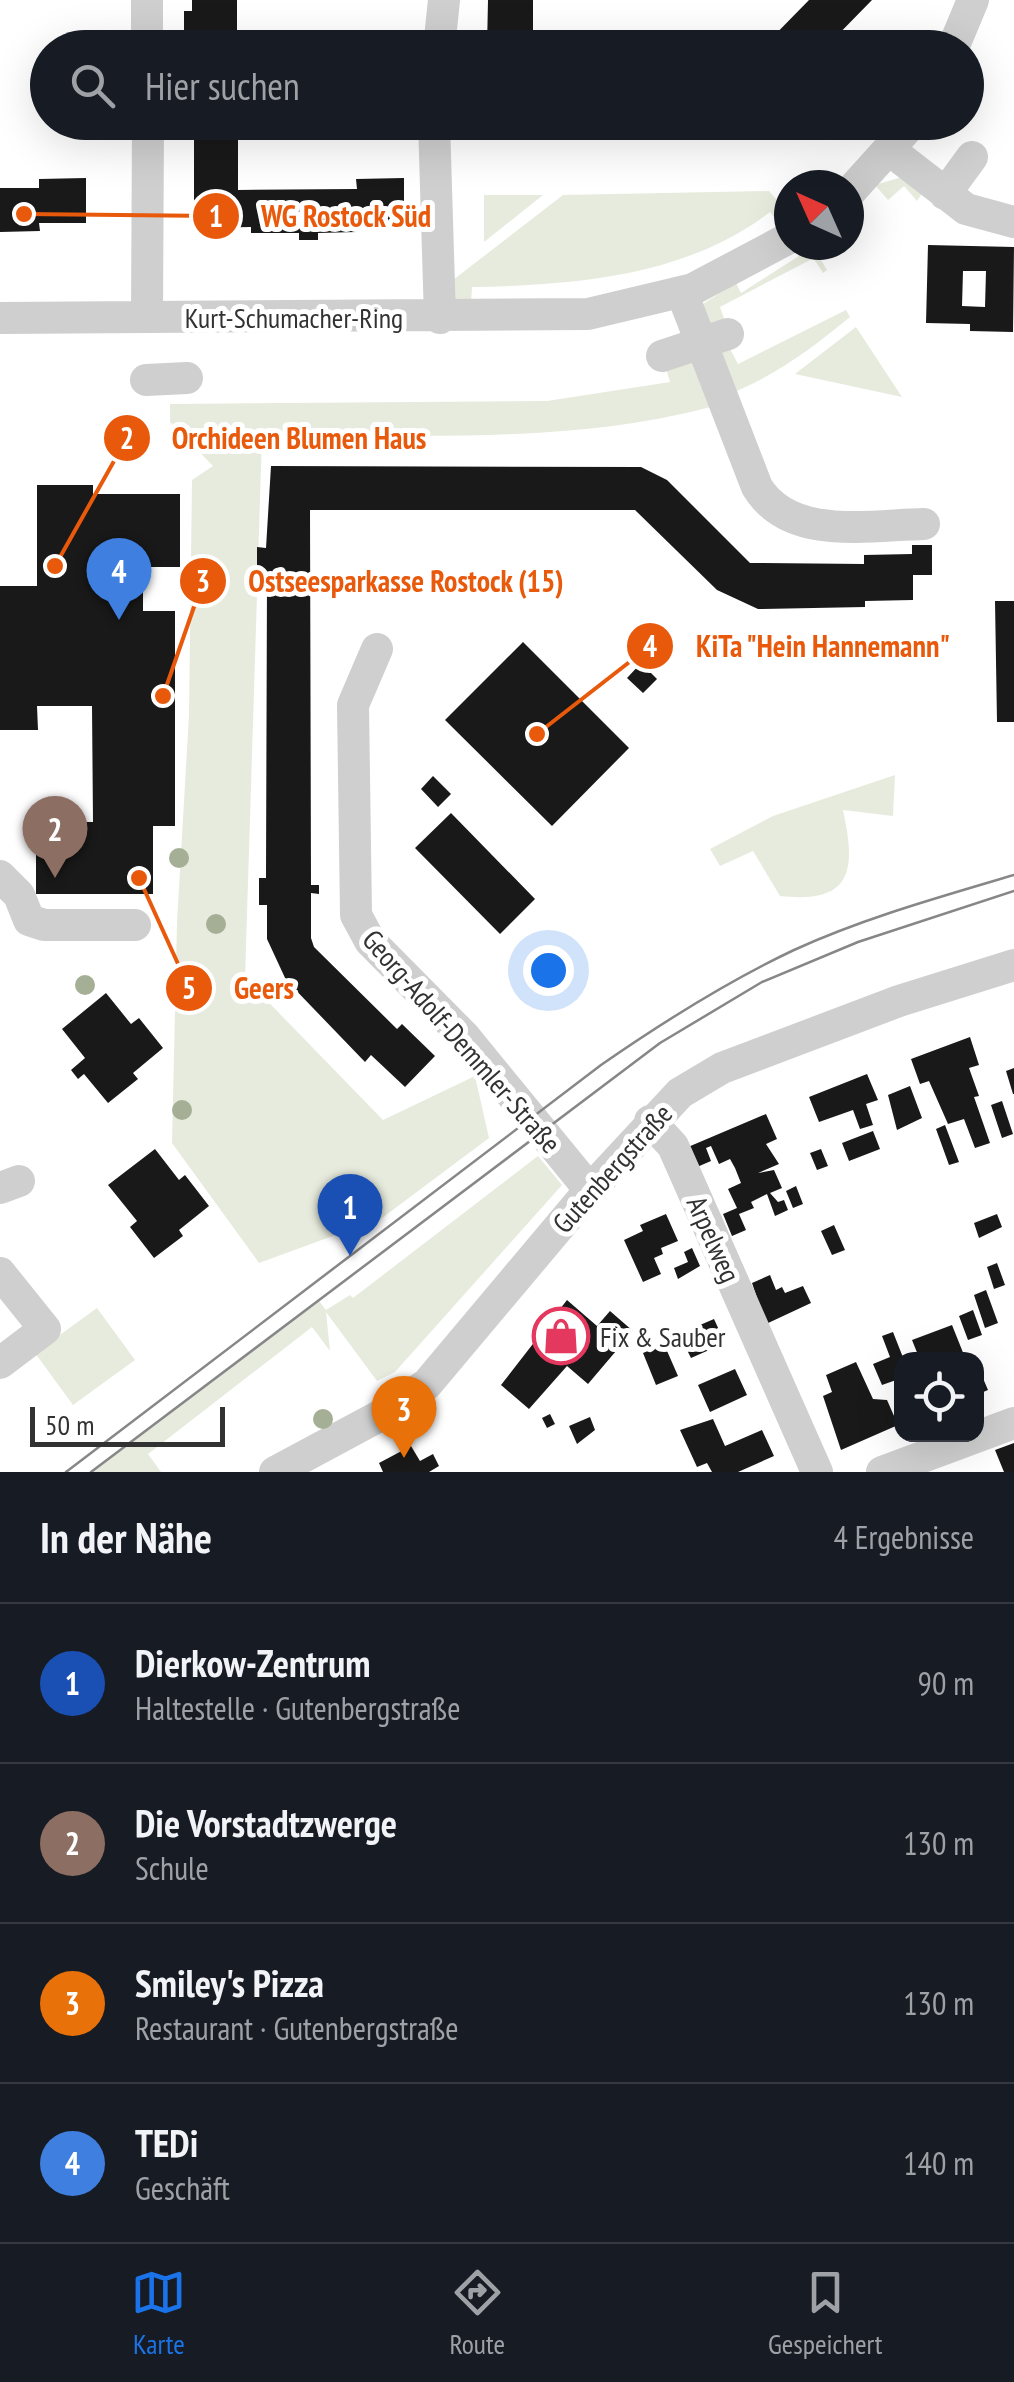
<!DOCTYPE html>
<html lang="de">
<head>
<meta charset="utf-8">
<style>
  body { margin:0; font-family:"PT Sans Narrow",sans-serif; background:#20242c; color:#f1f3f6 }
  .controls { position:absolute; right:30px; bottom:30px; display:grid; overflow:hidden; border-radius:20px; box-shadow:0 10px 40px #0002 }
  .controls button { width:90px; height:90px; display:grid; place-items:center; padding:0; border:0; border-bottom:2px solid #363941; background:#171b24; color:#f1f3f6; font:50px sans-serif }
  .compass { position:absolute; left:774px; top:170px; width:90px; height:90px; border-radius:50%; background:#171b24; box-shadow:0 10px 40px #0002; rotate:315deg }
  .scale { position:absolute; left:30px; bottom:25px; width:195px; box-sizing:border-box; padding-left:10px; border:5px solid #323232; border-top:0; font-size:28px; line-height:35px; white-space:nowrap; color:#323232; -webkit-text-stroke:8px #fff; paint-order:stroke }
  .you { position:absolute; left:548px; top:970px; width:35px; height:35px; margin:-25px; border:8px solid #fff; border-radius:50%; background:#1a73e8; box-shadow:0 0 0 15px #1a73e833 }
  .badge { display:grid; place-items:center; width:65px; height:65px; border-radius:50%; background:#1a73e8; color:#fff; font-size:32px; font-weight:700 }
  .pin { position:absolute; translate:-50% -82px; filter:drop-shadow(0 2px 5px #0008) }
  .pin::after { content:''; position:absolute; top:52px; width:35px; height:30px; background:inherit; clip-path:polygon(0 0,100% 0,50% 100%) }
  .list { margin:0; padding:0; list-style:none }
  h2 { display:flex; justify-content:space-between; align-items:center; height:130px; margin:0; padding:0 40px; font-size:42px }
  h2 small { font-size:32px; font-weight:400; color:#9ea1a6 }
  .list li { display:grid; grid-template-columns:65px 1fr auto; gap:30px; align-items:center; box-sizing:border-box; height:160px; padding:0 40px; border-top:2px solid #363941 }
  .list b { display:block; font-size:38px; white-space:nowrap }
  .list p { margin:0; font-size:32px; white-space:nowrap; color:#9ea1a6 }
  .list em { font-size:32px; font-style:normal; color:#9ea1a6 }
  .icon { flex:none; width:55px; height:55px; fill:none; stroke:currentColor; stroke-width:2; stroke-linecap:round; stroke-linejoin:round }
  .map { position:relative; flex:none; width:1014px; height:1472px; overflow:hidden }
  .search { position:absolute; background:#171b24; box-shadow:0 10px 40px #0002; left:30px; right:30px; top:30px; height:110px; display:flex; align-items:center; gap:25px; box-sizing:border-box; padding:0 35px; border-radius:55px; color:#9ea1a6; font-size:38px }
  .sheet { height:770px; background:#171b24 }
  nav { display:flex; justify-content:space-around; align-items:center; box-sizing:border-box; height:140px; border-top:2px solid #363941; background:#171b24; font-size:28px; color:#9ea1a6 }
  nav a { display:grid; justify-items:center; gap:5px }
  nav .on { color:#1a73e8 }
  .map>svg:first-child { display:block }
  .green { fill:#e7ebdd }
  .building { fill:#191919; fill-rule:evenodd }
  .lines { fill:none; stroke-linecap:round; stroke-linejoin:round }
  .minor { stroke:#cfcfcf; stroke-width:32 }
  .tram { stroke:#878787; stroke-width:2.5 }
  .tree { fill:#a5af95 }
  .labels { text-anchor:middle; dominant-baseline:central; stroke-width:10; stroke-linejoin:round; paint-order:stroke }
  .street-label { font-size:28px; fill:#323232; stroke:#fff }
  .poi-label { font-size:28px; fill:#323232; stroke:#fff; text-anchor:start }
  .leader { fill:none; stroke:#e8590c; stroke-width:4 }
  .callout-dot { fill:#e8590c; stroke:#fff; stroke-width:4 }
  .mark-label { font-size:30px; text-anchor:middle; font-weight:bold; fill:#fff }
  .callout-label { font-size:30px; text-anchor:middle; font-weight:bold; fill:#e8590c; stroke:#fff; stroke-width:10; stroke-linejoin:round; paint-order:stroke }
</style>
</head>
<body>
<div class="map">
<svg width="1014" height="1472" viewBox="0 0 1014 1472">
  <rect width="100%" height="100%" fill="#fff"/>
  <path class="green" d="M902,177l23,12 -8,12 -13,-15 -16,14 -13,-15z
    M769,191l20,23v8l-9,4 -10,-14c-85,65 -196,73 -298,75l-1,18 -19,1 1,-26 110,-85z
    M484,195h59l-59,47z
    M802,245h10l15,25 -4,3 -9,-14 -4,1 -90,47 6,17 -16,-1 -9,-18 35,-22 5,10 58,-37 -3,-6z
    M846,310l4,7c-39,32 -75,59 -123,78l-15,-45 16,-5 10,19z
    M856,327l46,70 -107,-23z
    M706,352l19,51c-148,43 -310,31 -463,32l-17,543 138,142 92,-44 14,62 -107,80 -123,45 -87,-120 5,-221 12,-207 3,-235 21,-14 -43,-44v-18l377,-3 123,-19 -5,-17z
    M895,775l-2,41 -50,-6c13,60 10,94 -63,86l-27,-45 -33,15 -10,-17 63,-33z
    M538,1156l24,29 -167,187 -18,9 -51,-69 4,39 -18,-24 -164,127 13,18h-70l228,-171 7,9 24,-15 3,3z
    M97,1308l38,52 -62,45 -38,-52z"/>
  <path class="building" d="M192,0h45v48h-44v-6h-9v-31h8z
    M488,0h45v48h-46z
    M809,0h63l-47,48h-63z
    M194,122h44v68l119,-1 -1,-10 48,-1v44h-47v10l-39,1v7h-19v-7h-48v-6l-57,1z
    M492,122h254v1l-37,11 -217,1z
    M86,178v45h-47l1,8 -40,1v-44h39v-9z
    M928,245l86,2 -1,85 -43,-1v-7l-44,-1zM963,271h23l-1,36 -23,-1z
    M271,466l370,1 26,13 83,83 114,1v-9l48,-1v-9h20v30h-19v25l-48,1v6l-107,2 -41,-19 -82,-80h-325l1,375h8v9l-8,-1v45l3,9 83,82 5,-5 33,32 -30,31 -34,-32 -6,7 -79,-82 -19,-41v-34h-8v-27h7l1,-301 -10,-1v-29l9,1z
    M37,485h56v9h87v73h-37v44h32v215h-22v68h-117v-72h57l-1,-116h-55l1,24h-38v-144h37z
    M995,601h19v121h-17z
    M523,642l106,106 -77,78 -107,-106z
    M641,663l16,16 -14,14 -16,-15z
    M433,776l18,18 -13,13 -17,-18z
    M451,813l84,86 -35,35 -85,-86z
    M106,993l25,31 8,-6 24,30 -30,25 5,6 -30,24 -24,-29 -6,5 -7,-9 14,-12 -23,-29z
    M970,1037l9,28 -10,3 10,28 -5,1 16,46 -15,5 -11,-29 -16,5 -19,-43 -9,3 -9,-25z
    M1014,1068v26h-1l-7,-23z
    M867,1074l11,26 -12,4 7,21 -13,4 -7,-19 -34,12 -10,-25z
    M910,1086l12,32 -25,12 -9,-35z
    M1002,1101l11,33 -11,4 -11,-33z
    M766,1114l11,25 -11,5 13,20 -21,9 16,-3 8,18 -12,5 8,9 6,-2 4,10 -13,6 -8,-22 -16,8 3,6 -15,6 7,16 -14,6 -9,-22 14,-6 -9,-19 13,-6 -6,-15 -5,-9 -11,5 -8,-18 -5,2 5,13 -14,6 -9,-20z
    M945,1125l14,37 -10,3 -13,-36z
    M873,1131l7,18 -31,12 -7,-18z
    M155,1149l24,31 6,-5 24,31 -30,24 4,6 -29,22 -24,-31 7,-6 -29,-36z
    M821,1149l7,17 -11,4 -7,-17z
    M796,1186l7,18 -10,4 -7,-17z
    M666,1214l12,27 -17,7 2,6 -9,4 7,16 -18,8 -19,-42 19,-9 -3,-6z
    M997,1214l5,13 -23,11 -5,-15z
    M834,1225l11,25 -13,5 -11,-24z
    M692,1248l8,18 -22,13 -4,-11 14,-6 -4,-10z
    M997,1263l8,22 -11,4 -7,-22z
    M770,1275l6,15 6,-3 3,6 18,-7 8,17 -45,21 -14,-41z
    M986,1290l12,33 -13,5 -11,-33z
    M567,1300l30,26 13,-15 23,20 -45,53 -21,-18 -38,43 -28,-24z
    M973,1310l9,25 -14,5 -9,-24z
    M714,1319l11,24 -34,15 -12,-24z
    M952,1325l14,35h-46l-8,-20z
    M893,1332l11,28 -2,25 -3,-6 -17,6 -9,-21 17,-7 -8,-21z
    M664,1344l14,32 -22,9 -13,-32z
    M856,1362l17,37 14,1 11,25 -57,25 -18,-54 9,-4 -6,-17z
    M976,1362l12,28 -12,5z
    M735,1369l12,26 -37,17 -12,-27z
    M550,1414l5,10 -8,4 -5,-10z
    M590,1417l5,13 -18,14 -8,-18z
    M713,1419l12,27 37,-16 12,26 -36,16h-26l-5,-9 -10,4 -17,-37z
    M1014,1443v29h-10l-9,-22z
    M411,1446l9,15 13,-7 6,12 -10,6h-46l-4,-9z"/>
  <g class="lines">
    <path class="minor" d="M147,0v48
      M439,48l5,-48
      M953,48l20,-48
      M434,122l6,196
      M891,151l75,58 48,13
      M849,193l64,-71
      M945,194l27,-37
      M682,293l75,194c33,54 112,38 167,37
      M147,317l1,-195
      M0,318l588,-4 105,-25 96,-51
      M662,356l66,-22
      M146,380l41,-2
      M377,649l-24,56 3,210 14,26 94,95 126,154
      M0,876l19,19 10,25 15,5h91
      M650,1121l23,25 144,326
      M0,1188l19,-7
      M0,1273l45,56 -45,34
      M275,1472l110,-59 42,-29 163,-194 90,-97 42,-25 177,-67 115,-36
      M882,1472l132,-49"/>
    <path class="tram" d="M66,1472l535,-407c62,-43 125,-83 193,-115 70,-32 146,-53 220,-75
      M91,1472l569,-429 102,-61 96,-40 156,-51"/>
  </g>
  <g class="tree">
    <circle cx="179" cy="858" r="10"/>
    <circle cx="216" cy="924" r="10"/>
    <circle cx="85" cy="985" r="10"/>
    <circle cx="182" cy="1110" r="10"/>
    <circle cx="323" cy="1419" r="10"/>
  </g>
  <defs>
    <g id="shop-ring" transform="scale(2.875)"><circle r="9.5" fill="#fff" stroke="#e4385f" stroke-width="1.5"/><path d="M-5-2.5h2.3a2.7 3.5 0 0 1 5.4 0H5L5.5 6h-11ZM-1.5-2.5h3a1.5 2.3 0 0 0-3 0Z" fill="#e4385f"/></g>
  </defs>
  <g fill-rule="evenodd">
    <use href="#shop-ring" x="561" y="1336"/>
  </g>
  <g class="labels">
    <g class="street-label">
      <text x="294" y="317">Kurt-Schumacher-Ring</text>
      <text transform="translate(462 1041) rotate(49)">Georg-Adolf-Demmler-Straße</text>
      <text transform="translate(612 1168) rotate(-48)">Gutenbergstraße</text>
      <text transform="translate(714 1239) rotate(66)">Arpelweg</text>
    </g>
    <g class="poi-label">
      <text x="600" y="1336">Fix &amp; Sauber</text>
    </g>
  </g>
  <path class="leader" d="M24 214L216 216M55 566L127 438M163 696L203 581M537 734L650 646M139 878L189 988"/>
  <g class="callout-dot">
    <circle cx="24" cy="214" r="10"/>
    <circle cx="55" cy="566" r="10"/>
    <circle cx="163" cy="696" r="10"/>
    <circle cx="537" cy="734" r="10"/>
    <circle cx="139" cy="878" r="10"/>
    <circle cx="216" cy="216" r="25"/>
    <circle cx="127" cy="438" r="25"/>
    <circle cx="203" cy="581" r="25"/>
    <circle cx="650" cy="646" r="25"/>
    <circle cx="189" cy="988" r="25"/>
  </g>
  <g class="mark-label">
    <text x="216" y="227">1</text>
    <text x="127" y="449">2</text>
    <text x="203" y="592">3</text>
    <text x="650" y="657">4</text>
    <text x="189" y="999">5</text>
  </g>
  <g class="callout-label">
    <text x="346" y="227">WG Rostock Süd</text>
    <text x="299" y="449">Orchideen Blumen Haus</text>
    <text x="406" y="592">Ostseesparkasse Rostock (15)</text>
    <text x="823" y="657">KiTa "Hein Hannemann"</text>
    <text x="264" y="999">Geers</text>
  </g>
</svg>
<div class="controls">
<button><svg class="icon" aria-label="locate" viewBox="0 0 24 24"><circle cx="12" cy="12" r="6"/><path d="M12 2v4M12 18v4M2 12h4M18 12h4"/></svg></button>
</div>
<svg class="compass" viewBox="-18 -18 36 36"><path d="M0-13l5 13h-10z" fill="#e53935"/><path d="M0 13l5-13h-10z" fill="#9ea1a6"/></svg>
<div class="scale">50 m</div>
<div class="you"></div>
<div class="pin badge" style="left:350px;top:1256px;background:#1a4fb4">1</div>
<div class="pin badge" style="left:55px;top:878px;background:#8d6e63">2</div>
<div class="pin badge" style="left:404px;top:1458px;background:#e8710a">3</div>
<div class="pin badge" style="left:119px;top:620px;background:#3f7fe0">4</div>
<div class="search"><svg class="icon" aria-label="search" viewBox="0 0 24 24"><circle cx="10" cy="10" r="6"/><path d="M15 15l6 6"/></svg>Hier suchen</div>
</div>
<section class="sheet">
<h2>In der Nähe<small>4 Ergebnisse</small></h2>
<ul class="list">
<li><span class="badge" style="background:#1a4fb4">1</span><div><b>Dierkow-Zentrum</b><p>Haltestelle · Gutenbergstraße</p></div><em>90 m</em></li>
<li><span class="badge" style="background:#8d6e63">2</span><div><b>Die Vorstadtzwerge</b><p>Schule</p></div><em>130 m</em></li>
<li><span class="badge" style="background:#e8710a">3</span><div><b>Smiley's Pizza</b><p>Restaurant · Gutenbergstraße</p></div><em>130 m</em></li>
<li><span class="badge" style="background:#3f7fe0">4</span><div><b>TEDi</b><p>Geschäft</p></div><em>140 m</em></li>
</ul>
</section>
<nav>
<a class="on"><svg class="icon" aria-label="map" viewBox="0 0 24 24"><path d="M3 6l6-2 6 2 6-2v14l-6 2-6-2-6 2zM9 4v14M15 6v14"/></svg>Karte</a>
<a><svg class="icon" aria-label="directions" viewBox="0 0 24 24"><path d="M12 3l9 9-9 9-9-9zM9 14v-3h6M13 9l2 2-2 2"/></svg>Route</a>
<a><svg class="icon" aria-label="saved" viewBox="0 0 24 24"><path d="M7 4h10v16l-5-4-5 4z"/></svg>Gespeichert</a>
</nav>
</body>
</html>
